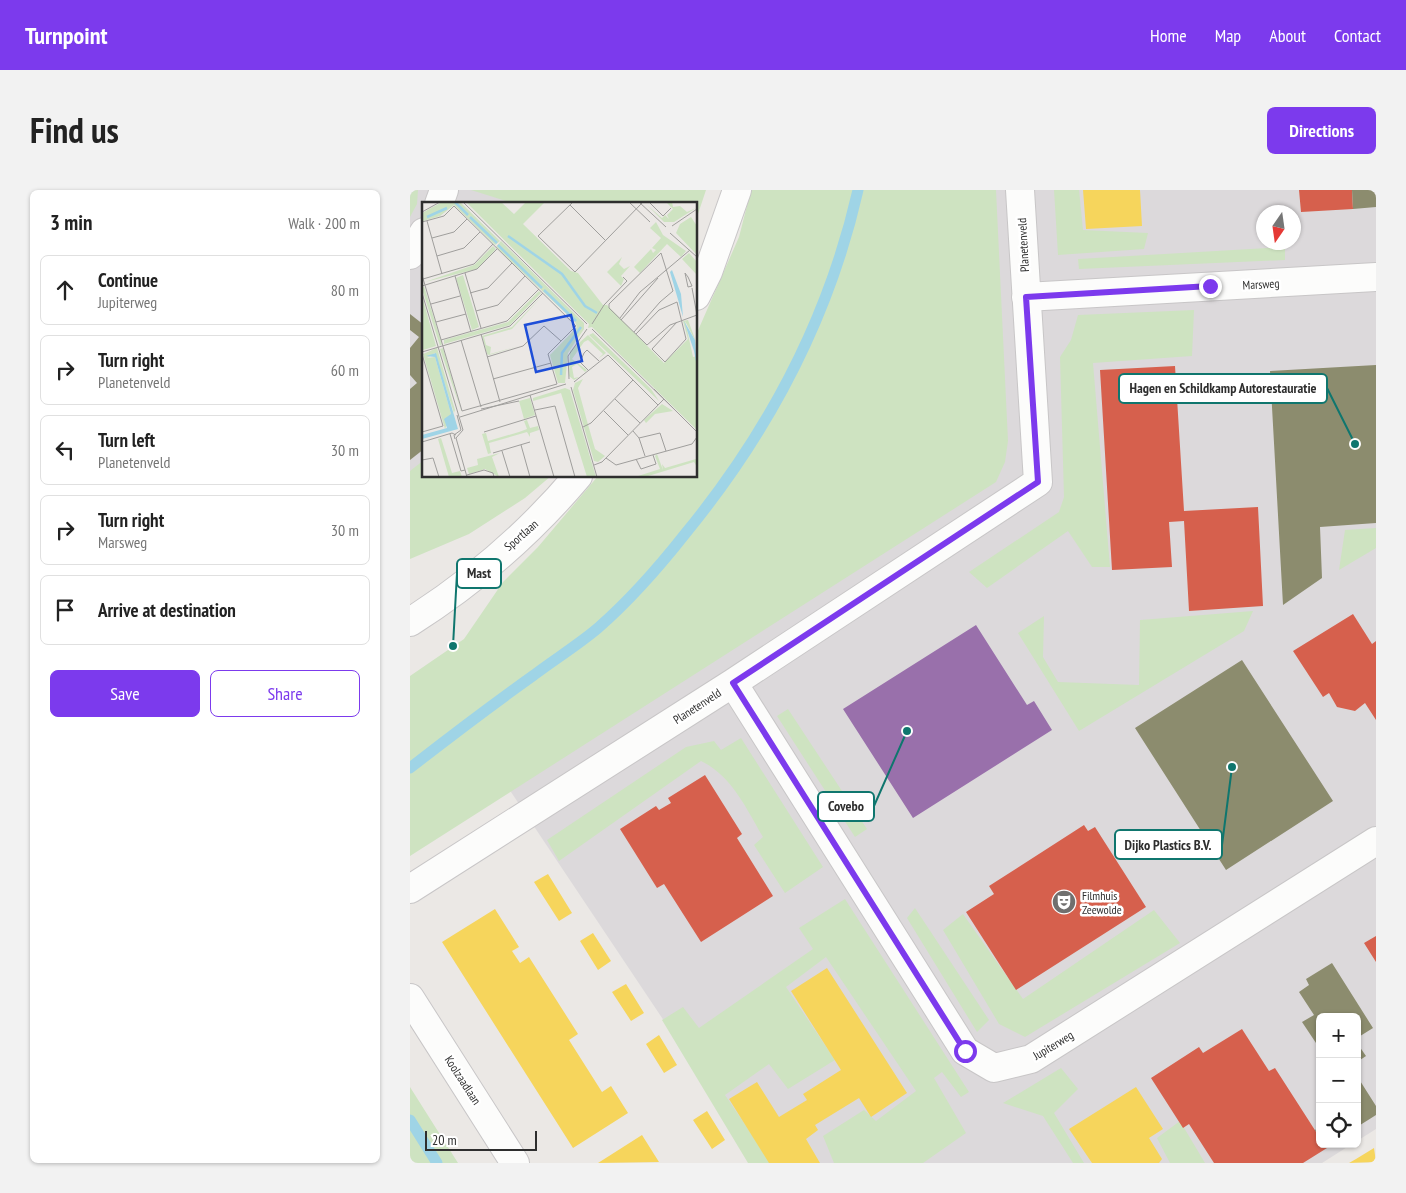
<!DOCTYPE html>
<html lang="en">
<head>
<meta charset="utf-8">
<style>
  body { margin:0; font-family:"PT Sans Narrow",sans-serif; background:#f2f2f2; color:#222 }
  .controls { position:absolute; right:15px; bottom:15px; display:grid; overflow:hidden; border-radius:8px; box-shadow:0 1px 4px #0004 }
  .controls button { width:45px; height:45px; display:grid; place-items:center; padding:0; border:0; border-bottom:1px solid #e0e0e0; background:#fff; color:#222; font:25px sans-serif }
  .compass { position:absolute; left:846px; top:15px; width:45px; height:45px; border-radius:50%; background:#fff; box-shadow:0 1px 4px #0004; rotate:193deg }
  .scale { position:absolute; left:15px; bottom:12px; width:112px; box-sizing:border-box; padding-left:5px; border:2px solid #2e2e2e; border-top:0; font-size:14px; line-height:18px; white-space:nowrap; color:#2e2e2e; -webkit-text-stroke:4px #fff; paint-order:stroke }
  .stop { position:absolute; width:15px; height:15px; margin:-11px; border:4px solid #7c3aed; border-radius:50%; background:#fff }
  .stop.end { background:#7c3aed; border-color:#fff; box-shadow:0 1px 5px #0008 }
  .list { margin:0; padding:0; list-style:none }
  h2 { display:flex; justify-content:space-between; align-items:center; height:65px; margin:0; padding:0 20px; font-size:21px }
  h2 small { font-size:16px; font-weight:400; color:#767676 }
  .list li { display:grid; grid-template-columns:32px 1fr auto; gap:15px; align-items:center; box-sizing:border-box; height:70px; margin:0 10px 10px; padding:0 10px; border:1px solid #e0e0e0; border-radius:8px }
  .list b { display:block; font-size:19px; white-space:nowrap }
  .list p { margin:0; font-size:16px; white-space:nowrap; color:#767676 }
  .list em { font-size:16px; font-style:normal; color:#767676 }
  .actions { display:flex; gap:10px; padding:15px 20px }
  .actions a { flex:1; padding:11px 0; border:1px solid #7c3aed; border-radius:8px; text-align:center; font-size:18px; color:#7c3aed }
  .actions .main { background:#7c3aed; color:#fff }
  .icon { flex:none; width:28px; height:28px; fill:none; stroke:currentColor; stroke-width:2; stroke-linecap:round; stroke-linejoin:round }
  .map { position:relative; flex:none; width:966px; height:973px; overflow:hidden; border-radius:8px }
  header { display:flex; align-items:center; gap:30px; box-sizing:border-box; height:70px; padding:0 25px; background:#7c3aed; color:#fff }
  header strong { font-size:24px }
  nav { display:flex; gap:28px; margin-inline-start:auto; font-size:18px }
  .intro { display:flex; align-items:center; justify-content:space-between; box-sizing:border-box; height:120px; padding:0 30px }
  h1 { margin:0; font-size:35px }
  .button { padding:12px 22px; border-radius:8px; background:#7c3aed; color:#fff; font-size:18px; font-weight:700 }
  main { display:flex; gap:30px; padding:0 30px }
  aside { flex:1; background:#fff; border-radius:8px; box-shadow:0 1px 4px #0004 }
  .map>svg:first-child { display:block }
  .industrial { fill:#dcd9db; fill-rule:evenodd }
  .green { fill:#cee3c1 }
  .homes { fill:#f6d55c }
  .shops { fill:#d6604d }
  .offices { fill:#9970ab }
  .industry { fill:#8c8c6e }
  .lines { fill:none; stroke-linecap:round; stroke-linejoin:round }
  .stream { stroke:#9fd4e6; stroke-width:11 }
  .street-casing { stroke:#c8c6c7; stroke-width:30 }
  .secondary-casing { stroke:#c8c6c7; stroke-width:30 }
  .street { stroke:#fcfcfb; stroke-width:28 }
  .secondary { stroke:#fcfcfb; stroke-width:28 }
  .route { stroke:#7c3aed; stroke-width:6 }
  .labels { text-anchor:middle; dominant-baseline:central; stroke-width:5; stroke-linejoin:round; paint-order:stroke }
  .street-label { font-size:12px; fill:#2e2e2e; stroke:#fff }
  .poi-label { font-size:12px; fill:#2e2e2e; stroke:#fff; text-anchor:start }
  .inset-river { fill:none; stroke:#9fd4e6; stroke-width:2.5 }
  .inset-road { fill:none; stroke:#9f9e9c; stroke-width:1 }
  .view { fill:#1d4ed8; fill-opacity:0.15; stroke:#1d4ed8; stroke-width:2.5 }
  .inset-edge { fill:none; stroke:#2e2e2e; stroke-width:2.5 }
  .leader { fill:none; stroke:#0f766e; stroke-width:2 }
  .callout-dot { fill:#0f766e; stroke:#fff; stroke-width:2 }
  .callout { fill:#fff; stroke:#0f766e; stroke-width:2 }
  .callout-label { font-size:14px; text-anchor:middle; font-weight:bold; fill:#2e2e2e }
</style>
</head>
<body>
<header>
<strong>Turnpoint</strong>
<nav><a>Home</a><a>Map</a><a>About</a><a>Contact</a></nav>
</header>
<div class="intro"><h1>Find us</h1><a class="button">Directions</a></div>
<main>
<aside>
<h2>3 min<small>Walk · 200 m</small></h2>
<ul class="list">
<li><svg class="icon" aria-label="ahead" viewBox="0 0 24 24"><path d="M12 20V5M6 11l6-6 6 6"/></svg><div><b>Continue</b><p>Jupiterweg</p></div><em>80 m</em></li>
<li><svg class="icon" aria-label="right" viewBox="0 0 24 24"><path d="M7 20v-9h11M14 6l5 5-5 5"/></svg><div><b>Turn right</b><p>Planetenveld</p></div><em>60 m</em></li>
<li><svg class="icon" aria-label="left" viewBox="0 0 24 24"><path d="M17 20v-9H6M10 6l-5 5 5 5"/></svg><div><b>Turn left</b><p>Planetenveld</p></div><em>30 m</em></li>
<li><svg class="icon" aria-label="right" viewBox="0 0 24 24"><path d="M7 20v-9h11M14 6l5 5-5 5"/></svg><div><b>Turn right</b><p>Marsweg</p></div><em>30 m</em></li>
<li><svg class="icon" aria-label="arrive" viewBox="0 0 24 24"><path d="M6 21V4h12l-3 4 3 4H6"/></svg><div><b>Arrive at destination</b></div></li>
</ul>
<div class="actions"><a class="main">Save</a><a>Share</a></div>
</aside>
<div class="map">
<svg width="966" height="973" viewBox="0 0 966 973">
  <rect width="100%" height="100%" fill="#ebe8e5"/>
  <path class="industrial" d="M0,0h265l-3,14h-248v272l-14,20z
    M574,0h392v939l-19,12v-124h-37v127h32l-30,19h-563l-264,-395zM854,22h30v30h-30z"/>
  <path class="green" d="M0,0h8l-1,14 -7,13z
    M61,0h235l-10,30v-16h-180z
    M341,0h245l12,251 -3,21 -9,20 -586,374v-180l54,-37 39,-57 35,-35 60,-71h98v-141l43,-98z
    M644,0h25l4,40 65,3 -4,16 -86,6z
    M875,57v13l-206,9 -1,-10z
    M784,120l-2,46 -99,7 17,204h-18l-24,-36 -81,57 -18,-16 90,-60 5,-15 -4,-140 11,-17 7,-25z
    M14,270v16h127l-26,22 -56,36 -59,25v-88z
    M966,338v20l-37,22 6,-40z
    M843,421l-9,20 -165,100 -61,-98 26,-17 -1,41 15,25 81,3 1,-65z
    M378,519l79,120 -12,8 -78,-121z
    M331,548l82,129 -38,26 -31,-48 9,-8c-17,-29 -31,-61 -62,-76l-142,100 -12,-21 139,-93 28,-6 7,9z
    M435,709l124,193 -8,5 -19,-25 -8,6 32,55 -43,30h-89l-11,-27 41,-26 12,11 40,-30 -90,-134 -40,30 49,73 -47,29 -19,-25 -44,31 46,68h-23l-86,-143 21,-13 16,21 114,-79 -14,-21z
    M505,718l74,112 -12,12 -70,-114z
    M744,720l26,33 -155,94 -26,-13 -56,-94 20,-16 60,85z
    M651,878l17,21 -24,24 30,50h-11l-30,-47 -40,-13z
    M0,897l48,76h-48z
    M770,931l25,42h-35l-13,-25z"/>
  <path class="homes" d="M673,0h57l2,36 -56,3z
    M138,684l24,39 -13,8 -25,-39z
    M85,719l24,38 -7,4 8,12 9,-6 49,77 -9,6 33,52 9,-6 17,27 -55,35 -131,-206z
    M183,743l18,28 -13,9 -18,-29z
    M417,778l80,125 -36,24 -12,-19 -44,27 3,5 -12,9 14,24h-51l-40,-64 28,-17 22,35 28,-17 -4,-6 38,-24 -50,-79z
    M216,794l18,29 -13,8 -19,-29z
    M249,845l18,30 -13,8 -18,-29z
    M726,897l27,42 -14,9 13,21 -3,4h-67l-23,-34z
    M297,921l18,29 -13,9 -19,-29z
    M232,945l17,27 -61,1z
    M964,958l2,14 -27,1 7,-4z"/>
  <path class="shops" d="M889,0h53l1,19 -52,3z
    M765,176l9,145 74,-4 5,99 -74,5 -5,-90 -15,1 3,45 -60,3 -12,-200z
    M943,424l19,30 4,-3v79l-11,-17 -10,8 -18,-4 -8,-14 -6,4 -30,-46z
    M295,585l37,59 -5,4 36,58 -72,46 -37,-58 -7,4 -37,-59 36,-23 3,4 12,-7 -3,-5z
    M674,635l4,6 7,-4 51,80 -130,83 -50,-78 28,-18 -5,-8z
    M966,746v26l-12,-19z
    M832,839l27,42 6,-3 45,70v6h4l3,4 -24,15h-89l-25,-39 -6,4 -32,-50 48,-31 4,6z"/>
  <path class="offices" d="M566,435l51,80 7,-4 18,29 -139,88 -70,-109z"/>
  <path class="industry" d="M942,0h24v17l-23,2z
    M0,124l14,11v124l-14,11v-71l7,-6 -7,-8v-27l9,-11 -9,-7z
    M966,175v158l-56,4 2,51 -39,27 -13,-234z
    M832,470l91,141 -107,69 -91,-142z
    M922,773l41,65 -16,10v-21h-37v32l-18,-27 12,-7 -15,-23 10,-7 -3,-6z
    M947,853l9,13 -9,6z
    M947,886l19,30v9l-19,12z
    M910,937v11l-5,-8z"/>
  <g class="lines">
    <path class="stream" d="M0,578c41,-32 82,-63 124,-93 21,-16 44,-30 64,-47 32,-28 61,-61 87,-94 83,-101 144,-216 173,-344
      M0,930l27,43"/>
    <g class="street-casing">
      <path id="street" d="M29,14l5,-14
        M0,65l14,-23
        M616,107l350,-20
        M323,493l232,368 29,17 37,-9 345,-218
        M0,699l323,-206 305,-201 -18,-292
        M0,808l105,165"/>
    </g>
    <g class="secondary-casing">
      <path id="secondary" d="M286,106l12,-24 29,-82
        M0,432c63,-40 120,-89 168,-146"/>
    </g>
    <use href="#street" class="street"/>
    <use href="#secondary" class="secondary"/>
  </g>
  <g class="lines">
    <path class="route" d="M555,861l-232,-368 305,-201 -12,-185 184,-11"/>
  </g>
  <defs>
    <g id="theatre-disc" transform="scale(1.25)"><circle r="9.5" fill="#706f6e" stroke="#fff"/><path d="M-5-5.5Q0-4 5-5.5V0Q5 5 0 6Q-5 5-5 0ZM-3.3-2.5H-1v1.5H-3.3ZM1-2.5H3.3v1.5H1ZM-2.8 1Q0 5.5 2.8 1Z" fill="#fff"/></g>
  </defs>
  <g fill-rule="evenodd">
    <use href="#theatre-disc" x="654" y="712"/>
  </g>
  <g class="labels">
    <g class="street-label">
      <text transform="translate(613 55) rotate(-93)">Planetenveld</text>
      <text transform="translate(851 94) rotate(-3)">Marsweg</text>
      <text transform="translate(111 345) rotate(-41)">Sportlaan</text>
      <text transform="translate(287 516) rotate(-33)">Planetenveld</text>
      <text transform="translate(643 855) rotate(-31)">Jupiterweg</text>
      <text transform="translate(53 890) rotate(57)">Koolzaadlaan</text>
    </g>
    <g class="poi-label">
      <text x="672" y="705">Filmhuis<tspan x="672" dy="14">Zeewolde</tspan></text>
    </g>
  </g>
  <g transform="translate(12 12)">
    <rect width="275" height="275" fill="#ebe8e5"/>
    <path d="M20,0h18l40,39 -5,4 -41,-40 -14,11 -17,5 -1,-8zM44,0h35l13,12 12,-12h19l-22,22 48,47 7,2 25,32h4l57,58 24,-24 -5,-18 5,-1 7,19 2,10v6l-2,-15 -10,-19 8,36 4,-1v74l-105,-103 -4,1 1,-4zM244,0h6l1,5 7,-1 7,6 9,-4 -22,14h-10l-17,-17 15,13 3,-3 4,4 -2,-4 6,-6zM269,15l6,9v29l-21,-22 4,-9zM234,20l7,13 23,16 -5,6 -14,-13 -27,29 -6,-6 17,-18 2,4 3,-3 -4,-2 9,-10 -11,-10zM79,39l83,82v6l-16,24 -3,30h-7l-8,-28 27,-28 -2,-5 -79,-75zM71,44l3,3 -19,20 -52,13 49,-17zM267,51l8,9v13l-15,-16zM200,55l-3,7 5,5 6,-3 -9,10 3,3 -3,7 -14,-14zM41,73l16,52 -7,3 -16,-52zM2,84l18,58 -2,2 -18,-57zM117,89l2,2 -31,32 -66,19v-4l64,-18zM0,94l14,50 -13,4h-1zM120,94l-30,33 -28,8 2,8 5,2 -1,7 29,-8 -30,9 -2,-1 -5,-18 30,-9zM171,131l58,56 8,12 -70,-66zM166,133l18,18 -8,6 5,-5 -15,-14 -4,2 -12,17 15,11 -2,2 -8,-8 -5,3 2,11 5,-1 -5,3 -5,-4 1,-25zM15,146l18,62 -1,3 -19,-60 -2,1 -6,4 8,-1 16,57 -6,15 -22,-75zM21,146l19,65 -22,-64zM161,177l-5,9 9,33 8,28 10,7 -7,6 -4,-1 -21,-71 2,-7zM143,186l5,2 26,87h-9l-26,-84 -28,8v-3zM108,196l5,17 -11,4 -5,-18zM240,202l11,7 -18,3 -9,9 -2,-3zM105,218l3,8 8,-2 1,4 -9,3v4l-3,-5 -38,11 2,10 -3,1 -6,-20 4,-1 2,8 31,-9 8,-3 -3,-8zM19,236l11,35 8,-2 2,6h-13l-11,-38zM78,251l-8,4 7,20 -14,-8 -16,5 -2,-6 11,-3 -1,-6zM235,252l6,16 -1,-6 3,4 31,-9 1,8 -3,-5 -49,15h-10l25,-8 -5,-13z" fill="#cee3c1"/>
    <path d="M250,68l9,24 2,23 -13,-45zM262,119l11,19 2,27 -3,-16zM14,151l22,76 -36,10v-4l25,-7 -3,-9 7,-5 -16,-57 -9,-1z" fill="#9fd4e6"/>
    <path class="inset-river" d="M33,0l13,13M5,15l20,-9M48,15l27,26M86,34l54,38 23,32 12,7M76,43l44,43M122,88l32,31M139,173l1,-22 19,-26"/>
    <path class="inset-road" d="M41,0l124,122M151,0l-35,34 37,36 67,-69M207,0l21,20M217,0l27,25M227,0l14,14 8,-8M148,3l35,35M0,10l18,-10M5,19l15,53M0,20l22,-6 10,-10 122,120 -28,28 9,30 -95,27 -40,-136M250,24l25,-17M248,31l27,24M10,36l22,-6 13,-13M15,54l27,-8 16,-16M43,71l16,55M263,71l3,4 4,9 -4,1zM33,74l16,56M1,77l51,-15 19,-20M0,84l55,-17 20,-20M0,91l41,137 -7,8 11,39M48,91l18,-5 24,-25M9,102l29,-8M54,109l22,-6 27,-29M198,116l20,-26 50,-42M199,118l37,-42M14,120l30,-8M170,122l12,-19 23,-24 -4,-4M170,127l85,83M212,130l26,-30 13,-11 -12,-38 -52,51v4l37,36 1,1 23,-20 27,-10 -5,-27M59,132l19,68M214,132l23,-24 18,-8 9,37 -21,23 -13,-13 25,-27M19,138l66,-19 32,-32M39,138l20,67M0,150l88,-26 33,-33M0,152l21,72 -21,6M65,155l36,-11 21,-20 17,15M167,169l-9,-9 4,-9 3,-3 12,11M71,177l58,-16M147,177l-1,-23 19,-27M152,180l34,-27 50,50M149,185l26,90M232,187l43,43M108,193l24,82M193,197l25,24M59,207l38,-8M113,208l20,-4 20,71M182,209l24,24M38,215l106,-33M161,225l8,-4 42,-43M211,229l6,7 6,18M62,230l52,-16M28,232l11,37 4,-1M217,236l21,-5 6,18M33,237l-1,-4 7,-5 -4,-15M0,240l30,-9 4,2M99,243l9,32M80,249l8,26M71,251l37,-11M184,256l10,7 76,-21 5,-7M214,257l5,10 15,-5 -3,-9M0,258l11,-2 6,19M172,263l8,-3 62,-63M45,273l17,-5 9,3 1,4"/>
    <path class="view" d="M149,113l11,46 -46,11 -11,-47z"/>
    <rect width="275" height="275" class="inset-edge"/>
  </g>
  <path class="leader" d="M945 254L917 198M43 456L47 383M497 541L464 616M822 577L812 655"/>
  <g class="callout-dot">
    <circle cx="945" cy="254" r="5"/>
    <circle cx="43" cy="456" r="5"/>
    <circle cx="497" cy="541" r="5"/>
    <circle cx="822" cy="577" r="5"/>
  </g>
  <g class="callout">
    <rect x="709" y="184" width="208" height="29" rx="5"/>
    <rect x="47" y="369" width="44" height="29" rx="5"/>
    <rect x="408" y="602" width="56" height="29" rx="5"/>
    <rect x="705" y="640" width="107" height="29" rx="5"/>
  </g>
  <g class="callout-label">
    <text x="813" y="203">Hagen en Schildkamp Autorestauratie</text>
    <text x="69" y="388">Mast</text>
    <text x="436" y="621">Covebo</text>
    <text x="758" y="660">Dijko Plastics B.V.</text>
  </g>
</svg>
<div class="controls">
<button>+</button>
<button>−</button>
<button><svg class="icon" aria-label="locate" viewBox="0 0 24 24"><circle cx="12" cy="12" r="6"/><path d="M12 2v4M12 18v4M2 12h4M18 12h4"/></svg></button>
</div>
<svg class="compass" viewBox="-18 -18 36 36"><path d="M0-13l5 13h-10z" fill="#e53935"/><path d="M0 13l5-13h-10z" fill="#767676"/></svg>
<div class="scale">20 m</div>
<div class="stop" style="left:555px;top:861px"></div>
<div class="stop end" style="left:800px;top:96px"></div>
</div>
</main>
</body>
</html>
